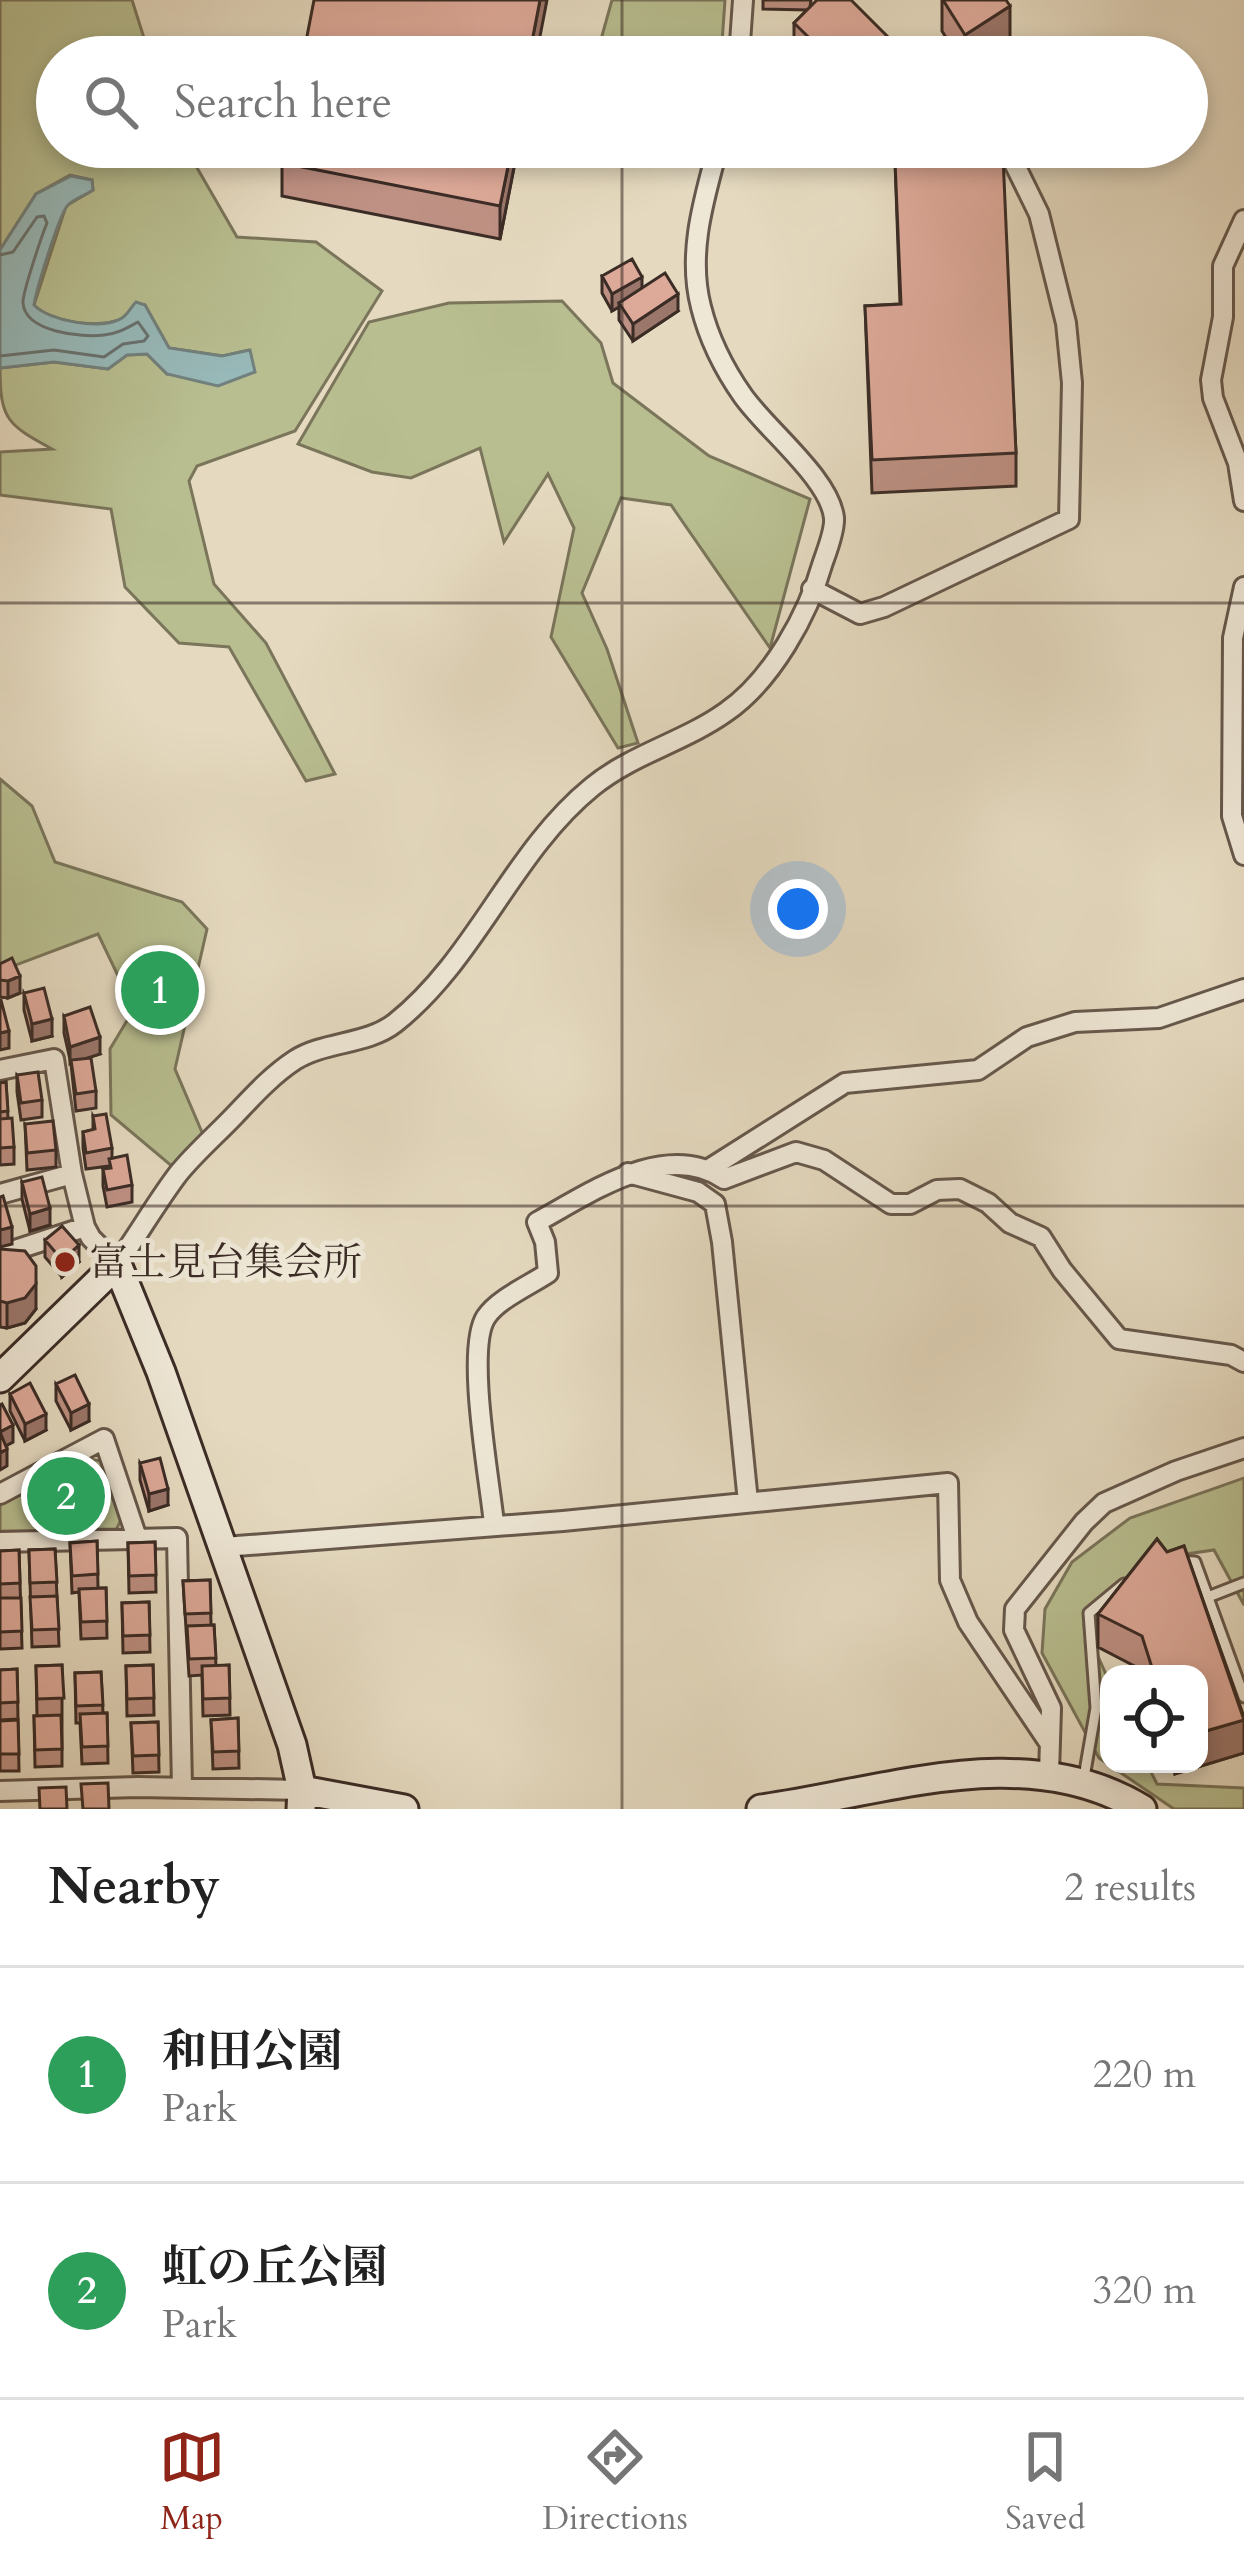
<!DOCTYPE html>
<html lang="en">
<head>
<meta charset="utf-8">
<style>
  body { margin:0; font-family:Cardo,"Noto Serif JP",serif; background:#f2f2f2; color:#222 }
  .controls { position:absolute; right:36px; bottom:36px; display:grid; overflow:hidden; border-radius:24px; box-shadow:0 6px 18px #0003 }
  .controls button { width:108px; height:108px; display:grid; place-items:center; padding:0; border:0; border-bottom:3px solid #e0e0e0; background:#fff; color:#222; font:60px sans-serif }
  .you { position:absolute; left:798px; top:909px; width:42px; height:42px; margin:-30px; border:9px solid #fff; border-radius:50%; background:#1a73e8; box-shadow:0 0 0 18px #1a73e833 }
  .badge { display:grid; place-items:center; width:78px; height:78px; border-radius:50%; background:#8f2418; color:#fff; font-size:39px; font-weight:700 }
  .pin { position:absolute; translate:-50% -50%; border:6px solid #fff; box-shadow:0 3px 12px #0006 }
  .list { margin:0; padding:0; list-style:none }
  h2 { display:flex; justify-content:space-between; align-items:center; height:156px; margin:0; padding:0 48px; font-size:51px }
  h2 small { font-size:39px; font-weight:400; color:#767676 }
  .list li { display:grid; grid-template-columns:78px 1fr auto; gap:36px; align-items:center; box-sizing:border-box; height:216px; padding:0 48px; border-top:3px solid #e0e0e0 }
  .list b { display:block; font-size:45px; white-space:nowrap }
  .list p { margin:0; font-size:39px; white-space:nowrap; color:#767676 }
  .list em { font-size:39px; font-style:normal; color:#767676 }
  .icon { flex:none; width:66px; height:66px; fill:none; stroke:currentColor; stroke-width:2; stroke-linecap:round; stroke-linejoin:round }
  .map { position:relative; flex:none; width:1244px; height:1809px; overflow:hidden }
  .search { position:absolute; background:#fff; box-shadow:0 6px 18px #0003; left:36px; right:36px; top:36px; height:132px; display:flex; align-items:center; gap:30px; box-sizing:border-box; padding:0 42px; border-radius:66px; color:#767676; font-size:45px }
  .sheet { height:588px; background:#fff }
  nav { display:flex; justify-content:space-around; align-items:center; box-sizing:border-box; height:168px; border-top:3px solid #e0e0e0; background:#fff; font-size:33px; color:#767676 }
  nav a { display:grid; justify-items:center; gap:6px }
  nav .on { color:#8f2418 }
  .map>svg:first-child { display:block }
  .green { fill:#b8be90; stroke:#7a755b; stroke-width:3 }
  .water { fill:#97b9b9; stroke:#72817e; stroke-width:3 }
  .lines { fill:none; stroke-linecap:round; stroke-linejoin:round }
  .shore { stroke:#697270; stroke-width:3 }
  .lane-casing { stroke:#66584c; stroke-width:15 }
  .street-casing { stroke:#66584c; stroke-width:24 }
  .secondary-casing { stroke:#3b2c26; stroke-width:33 }
  .lane { stroke:#eee7d6; stroke-width:9 }
  .street { stroke:#eee7d6; stroke-width:18 }
  .secondary { stroke:#eee7d6; stroke-width:27 }
  .wall { fill:#be9184; stroke:#3b2c26; stroke-width:3 }
  .shaded-wall { fill:#9b766b; stroke:#3b2c26; stroke-width:3 }
  .building { fill:#dda999; stroke:#3b2c26; stroke-width:3 }
  .grid { fill:none; stroke:#3b2c26; stroke-width:3; stroke-opacity:0.55 }
  .poi-dot { fill:#8f2418; stroke:#eee7d6; stroke-width:4.5 }
  .labels { text-anchor:middle; dominant-baseline:central; stroke-width:10; stroke-linejoin:round; paint-order:stroke }
  .poi-label { font-size:39px; fill:#3b2c26; stroke:#eee7d6; text-anchor:start }
</style>
</head>
<body>
<div class="map">
<svg width="1244" height="1809" viewBox="0 0 1244 1809">
  <rect width="100%" height="100%" fill="#e5dac0"/>
  <filter id="stains"><feTurbulence type="fractalNoise" baseFrequency=".00167" numOctaves="4"/><feColorMatrix values="0 0 0 0 .2 0 0 0 0 .09 0 0 0 0 .02 0 0 0 .5 -.17"/></filter>
  <radialGradient id="worn" r=".72"><stop offset=".6" stop-color="#630" stop-opacity="0"/><stop offset="1" stop-color="#630" stop-opacity=".3"/></radialGradient>
  <path class="green" d="M0,0h132l18,57h-93v90h128l52,90 79,5 66,49 -87,140 -98,35 -8,15 25,103 52,59 69,131 -29,7 -77,-134 -50,-4 -54,-56 -14,-78 -111,-14v-43l52,-3c-44,-24 -52,-29 -52,-81l54,-6 54,7 19,-14 20,-1 20,20 82,-24 -26,6 -54,-8 -24,-43c-9,5 -17,12 -26,15 -23,8 -69,2 -85,-15l32,-99 27,-16 -1,-10 -22,-5 -34,19 -36,56z
    M612,0h113l-4,57h-68l-53,-14z
    M562,301l39,42 12,40 96,73 101,43 -40,149 -99,-143 -50,-7 -39,95 25,56 31,94 -20,5 -67,-111 23,-109 -26,-54 -44,68 -24,-94 -69,30 -39,-6 -74,-28 71,-122 80,-19z
    M0,779l32,27 23,56 127,40 25,27 -32,140 32,75 -27,29 -69,-58 -1,-66 24,-40 -36,-75 -98,37z
    M89,1459l13,2 20,57 -7,14 -115,-1v-26z
    M1244,1478v127l-30,-55 -48,7 -82,68 25,56v83h38l10,20 87,4v21h-70l-75,-51 -57,-105 3,-44 27,-47 58,-44z"/>
  <path class="water" d="M71,176l21,4 1,10c-7,5 -19,9 -25,15 -9,9 -32,86 -34,100 15,16 68,26 88,13 6,-4 9,-11 14,-16l9,3 24,43 53,8 28,-6 5,22 -37,14 -51,-12 -20,-20 -20,1 -19,14 -54,-7 -54,6v-118l36,-56z"/>
  <g class="lines">
    <path class="shore" d="M0,255l13,-3 24,-35 7,-1 3,7c-5,12 -25,71 -24,80 2,29 59,35 81,32 13,-1 23,-7 34,-13l10,14 -4,5 -21,3 -19,13 -50,-7 -54,6"/>
    <g class="lane-casing">
      <path id="lane" d="M1179,1561l16,1 49,135
        M1208,1597l36,-14
        M1083,1783l13,-75 -7,-95 35,-29"/>
    </g>
    <g class="street-casing">
      <path id="street" d="M739,57l4,-57
        M1244,220l-21,46v51l-12,63 2,18 25,65 6,38
        M1244,587l-11,51 -1,178 12,39
        M812,589l48,25 24,-7 185,-88 3,-136 -6,-60 -27,-109 -25,-51 -1,-16
        M0,1070l54,-11 18,115 13,53
        M709,1169l136,-86 133,-13 49,-33 48,-15 84,-4 85,-29
        M628,1173l70,19 17,12 7,38 26,260
        M0,1194l72,-20
        M0,1255l85,-28 6,11 26,26c21,-29 39,-61 61,-90 17,-21 38,-39 57,-59 18,-19 37,-40 60,-55 30,-19 72,-15 100,-37 81,-64 117,-171 197,-236 40,-33 92,-45 134,-75 46,-32 82,-97 97,-150 4,-11 12,-32 11,-44 -4,-39 -67,-88 -91,-122 -19,-27 -34,-57 -42,-89 -14,-54 3,-108 17,-160
        M0,1494l104,-55 33,99
        M494,1524c-4,-42 -29,-175 -8,-207 12,-18 44,-32 62,-44l-3,-31 -8,-20c52,-28 128,-83 187,-43l72,-27 28,8 67,44h19l27,-14 23,-1 28,14 22,20 31,14 21,33 57,69 112,16 13,7
        M0,1542l177,-4 5,249
        M224,1547l339,-26 385,-38 2,97 18,42 80,119
        M1049,1774l2,-66 -37,-78 1,-21 69,-87 20,-19 72,-32 68,-23
        M0,1791l138,-4 164,3"/>
    </g>
    <g class="secondary-casing">
      <path id="secondary" d="M0,1378l117,-114 44,108 131,373 10,45 -1,19
        M302,1790l102,19
        M761,1809c125,-17 264,-71 381,0"/>
    </g>
    <use href="#lane" class="lane"/>
    <use href="#street" class="street"/>
    <use href="#secondary" class="secondary"/>
  </g>
  <path class="wall" d="M763,0h48l-1,7 85,50h-91l-10,-9v-25l13,-13 -44,-1z
    M942,0l68,39 -28,18h-24l-16,-26z
    M518,147l-18,92 -218,-43v-33z
    M887,147h113l16,306v33l-144,7 -7,-187 35,-2 -5,-143 12,-1 -1,-11 -19,1z
    M602,276l40,12 36,23 -45,30 -14,-21v-13l-7,4 -10,-18z
    M0,964l20,29 -12,5 -8,-1z
    M24,993l28,43 -20,5 -8,-31z
    M64,1016l36,38 -14,4 10,33v17l-20,3 -5,-47 -7,-31z
    M17,1075l25,25v17l-21,3 -4,-28z
    M6,1082l2,36 6,29v17l-14,1v-82z
    M93,1116l19,32v10l20,27v17l-25,5 -4,-21v-17l6,-1v-2l-23,3 -3,-21v-16l10,-2z
    M25,1124l31,26v17l-29,3z
    M22,1182l28,43 -20,6 -8,-32z
    M45,1240l34,22 -17,15 -17,-20z
    M0,1249l36,60 -11,14 -18,5 -7,-1z
    M56,1384l33,37 -18,9 -15,-29z
    M10,1394l36,36 -21,11 -15,-30z
    M140,1463l28,42 -19,6 -9,-31z
    M1157,1539l10,13 17,-6 60,171v36l-69,21 -3,-10h27v-90h-56l-1,-4 -44,-23v-33z
    M97,1541l1,47h8l1,50 -26,1 -2,-47 -7,1 -2,-50z
    M155,1542l1,50 -27,1 -1,-50z
    M55,1549l4,97 -27,1 -3,-97z
    M19,1550l3,98 -22,1v-98z
    M210,1580l1,45h3l2,41 13,-1 1,50 -27,1 -1,-41 -13,1 -6,-95z
    M149,1602l1,50 -27,1 -1,-50z
    M62,1665v101l-27,1 -1,-51h3l-1,-50z
    M153,1665l1,50 -27,1 -1,-50z
    M17,1669l1,50 -18,1v-50z
    M101,1672l2,41h4l1,50 -26,1 -2,-41h-4l-1,-50z
    M238,1718l1,50 -26,1 -2,-49z
    M18,1720l1,51h-19v-50z
    M158,1722l1,50 -26,1 -2,-50z"/>
  <path class="shaded-wall" d="M540,0h7l-11,57h-7z
    M1010,6v33l-28,18h-17v-22z
    M895,44v13h-13z
    M512,147h6l-18,92v-33z
    M642,277v17l-23,9v4l-7,4v-17z
    M678,294v17l-45,30v-17z
    M20,976v17l-12,5v-17z
    M52,1019v17l-20,5v-17z
    M9,1031v17l-9,2v-17z
    M100,1037v17l-30,10v-17z
    M50,1208v17l-20,6v-17z
    M12,1227v17l-12,3v-17z
    M79,1245v17l-17,15v-17z
    M36,1284v25l-11,14 -18,5v-25z
    M89,1404v17l-18,9v-17z
    M46,1414v16l-21,11v-17z
    M13,1425v17l-13,7v-17z
    M7,1449v17l-7,4v-17z
    M168,1489v16l-19,6v-17z
    M1244,1720v33l-69,21v-10h24v-31z"/>
  <path class="building" d="M314,0h226l-11,57h-226z
    M817,0h34l44,44 -13,13h-53l-35,-34z
    M943,0h63l4,6 -45,29z
    M285,147h227l-12,59 -218,-43z
    M1003,156l13,297 -144,7 -7,-154 36,-2 -6,-143z
    M632,259l10,18 -30,17 -10,-18z
    M665,273l13,21 -45,30 -14,-21z
    M12,958l8,18 -12,5 -8,-1v-16z
    M44,988l8,31 -20,5 -8,-31z
    M1,1000l8,31 -9,2v-33z
    M90,1007l10,30 -30,10 -6,-31z
    M91,1058l5,33 -20,3 -5,-34z
    M38,1072l4,28 -21,3 -4,-28z
    M6,1082l2,29 -8,1v-29z
    M106,1114l6,34 -26,5 -3,-21 12,-3 -2,-13z
    M12,1118l2,29 -14,1v-29z
    M53,1121l3,29 -29,3 -2,-29z
    M127,1155l5,30 -25,5 -4,-21 8,-1 -2,-9z
    M42,1177l8,31 -20,6 -8,-32z
    M3,1196l9,31 -12,3v-33z
    M62,1226l17,19 -17,15 -17,-20z
    M0,1249l25,2 11,15v18l-11,14 -18,5 -7,-2z
    M75,1375l14,29 -18,9 -15,-29z
    M30,1383l16,31 -21,10 -15,-30z
    M2,1404l11,21 -13,7 7,17 -7,4v-48z
    M160,1458l8,31 -19,5 -9,-31z
    M1157,1539l10,13 17,-6 60,174 -45,13v-59h-45l-12,-38 -44,-22z
    M97,1541l1,33 -26,2 -2,-33z
    M155,1542l1,33 -27,1 -1,-33z
    M55,1549l2,33 -27,1 -1,-33z
    M19,1550l1,33 -20,1v-33z
    M210,1580l1,33 -26,1 -2,-33z
    M106,1588l1,33 -26,1 -2,-33z
    M57,1596l2,33 -27,1 -2,-33z
    M0,1598h21l1,33 -22,1z
    M149,1602l1,33 -27,1 -1,-33z
    M214,1625l2,33 -27,1 -2,-33z
    M62,1665l2,33 -27,1 -1,-33z
    M153,1665l1,33 -27,1 -1,-33z
    M229,1665l1,33 -27,1 -1,-33z
    M17,1669l1,33 -18,1v-33z
    M101,1672l2,33 -27,1 -1,-33z
    M107,1713l1,33 -26,1 -2,-33z
    M61,1715l1,34 -27,1 -1,-34z
    M238,1718l1,33 -26,1 -2,-32z
    M18,1720l1,34h-19v-33z
    M158,1722l1,33 -26,1 -2,-33z
    M108,1783l1,26h-26l-2,-25z
    M66,1787l1,22h-27l-1,-21z"/>
  <path class="grid" d="M622,0v57M622,147v1662M0,603h1244M0,1206h1244"/>
  <circle class="poi-dot" cx="65" cy="1262" r="12"/>
  <g class="labels">
    <g class="poi-label">
      <text x="89" y="1262">富士見台集会所</text>
    </g>
  </g>
  <rect width="100%" height="100%" filter="url(#stains)"/>
  <rect width="100%" height="100%" fill="url(#worn)"/>
</svg>
<div class="controls">
<button><svg class="icon" aria-label="locate" viewBox="0 0 24 24"><circle cx="12" cy="12" r="6"/><path d="M12 2v4M12 18v4M2 12h4M18 12h4"/></svg></button>
</div>
<div class="you"></div>
<div class="pin badge" style="left:160px;top:990px;background:#2e9e5b">1</div>
<div class="pin badge" style="left:66px;top:1496px;background:#2e9e5b">2</div>
<div class="search"><svg class="icon" aria-label="search" viewBox="0 0 24 24"><circle cx="10" cy="10" r="6"/><path d="M15 15l6 6"/></svg>Search here</div>
</div>
<section class="sheet">
<h2>Nearby<small>2 results</small></h2>
<ul class="list">
<li><span class="badge" style="background:#2e9e5b">1</span><div><b>和田公園</b><p>Park</p></div><em>220 m</em></li>
<li><span class="badge" style="background:#2e9e5b">2</span><div><b>虹の丘公園</b><p>Park</p></div><em>320 m</em></li>
</ul>
</section>
<nav>
<a class="on"><svg class="icon" aria-label="map" viewBox="0 0 24 24"><path d="M3 6l6-2 6 2 6-2v14l-6 2-6-2-6 2zM9 4v14M15 6v14"/></svg>Map</a>
<a><svg class="icon" aria-label="directions" viewBox="0 0 24 24"><path d="M12 3l9 9-9 9-9-9zM9 14v-3h6M13 9l2 2-2 2"/></svg>Directions</a>
<a><svg class="icon" aria-label="saved" viewBox="0 0 24 24"><path d="M7 4h10v16l-5-4-5 4z"/></svg>Saved</a>
</nav>
</body>
</html>
